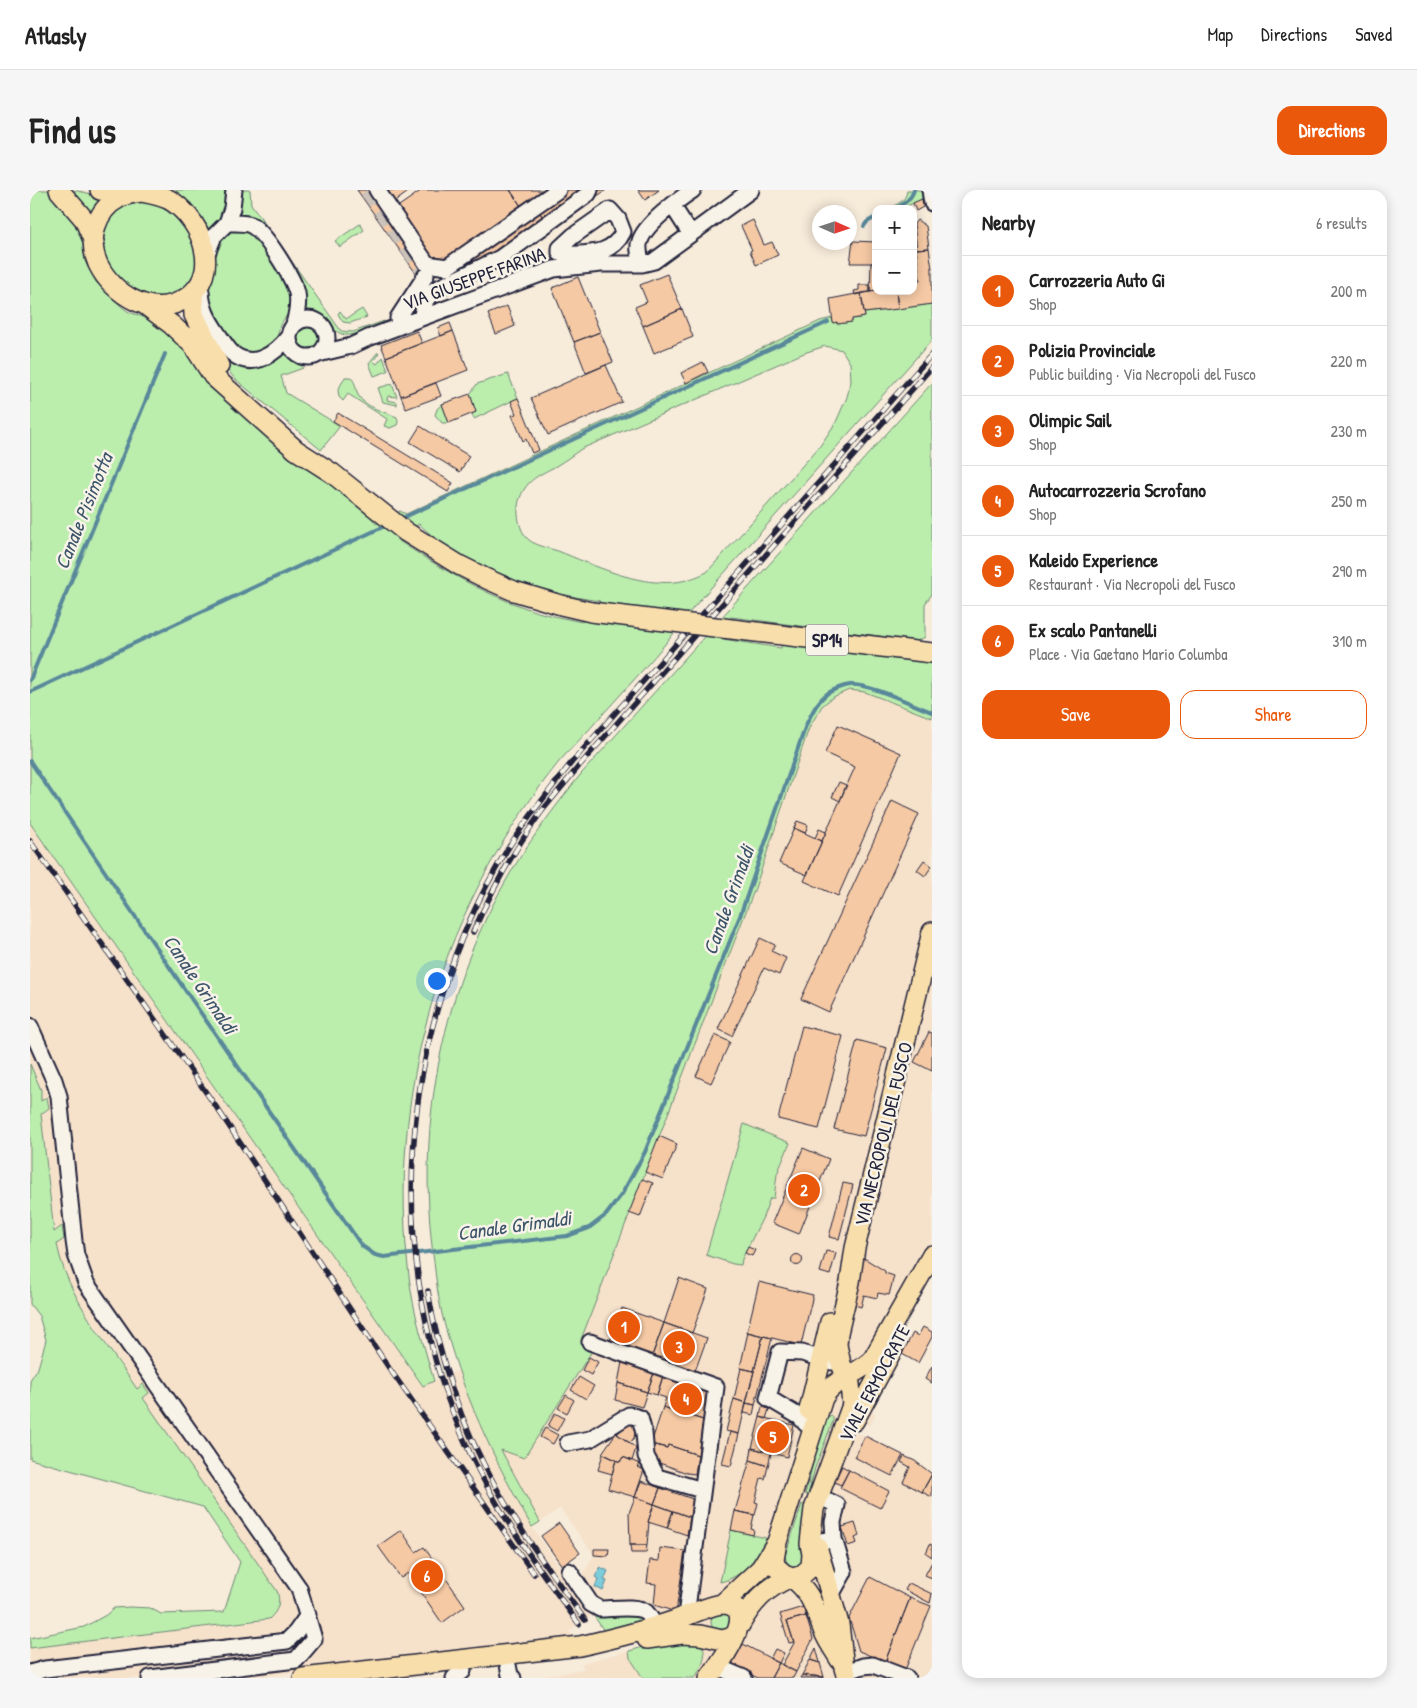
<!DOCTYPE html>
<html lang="en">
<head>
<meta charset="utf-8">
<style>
  body { margin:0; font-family:"Patrick Hand",sans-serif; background:#f6f6f6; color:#222 }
  .controls { position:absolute; right:15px; top:15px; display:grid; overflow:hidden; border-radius:10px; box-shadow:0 2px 12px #0003 }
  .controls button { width:45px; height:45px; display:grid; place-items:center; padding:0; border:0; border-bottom:1px solid #e0e0e0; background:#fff; color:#222; font:25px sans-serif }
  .compass { position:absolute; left:782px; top:15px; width:45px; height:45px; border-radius:50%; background:#fff; box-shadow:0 2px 12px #0003; rotate:93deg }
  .you { position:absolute; left:406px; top:790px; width:18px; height:18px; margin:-12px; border:4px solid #fff; border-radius:50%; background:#1a73e8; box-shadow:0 0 0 8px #1a73e833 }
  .badge { display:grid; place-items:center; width:32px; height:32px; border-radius:50%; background:#ea580c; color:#fff; font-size:16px; font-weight:700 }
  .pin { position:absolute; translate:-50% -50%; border:2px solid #fff; box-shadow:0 1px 5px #0006 }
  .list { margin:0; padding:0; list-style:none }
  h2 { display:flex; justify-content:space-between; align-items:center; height:65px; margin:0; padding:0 20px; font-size:21px }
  h2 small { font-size:16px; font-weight:400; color:#767676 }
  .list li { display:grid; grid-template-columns:32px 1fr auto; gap:15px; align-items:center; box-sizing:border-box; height:70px; padding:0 20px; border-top:1px solid #e0e0e0 }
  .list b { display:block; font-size:19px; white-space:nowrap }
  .list p { margin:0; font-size:16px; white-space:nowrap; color:#767676 }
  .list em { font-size:16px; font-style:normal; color:#767676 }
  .actions { display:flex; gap:10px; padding:15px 20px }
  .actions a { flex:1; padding:11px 0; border:1px solid #ea580c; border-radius:15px; text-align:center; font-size:18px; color:#ea580c }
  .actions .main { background:#ea580c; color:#fff }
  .map { position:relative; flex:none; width:902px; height:1488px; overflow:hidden; border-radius:15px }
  header { display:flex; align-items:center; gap:30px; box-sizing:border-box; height:70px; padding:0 25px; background:#fff; border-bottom:1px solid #e0e0e0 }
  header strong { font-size:24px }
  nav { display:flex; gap:28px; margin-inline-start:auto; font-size:18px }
  .intro { display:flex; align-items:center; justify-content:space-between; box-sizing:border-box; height:120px; padding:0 30px }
  h1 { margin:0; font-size:35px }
  .button { padding:12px 22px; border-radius:15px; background:#ea580c; color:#fff; font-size:18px; font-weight:700 }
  main { display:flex; gap:30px; padding:0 30px }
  aside { flex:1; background:#fff; border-radius:15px; box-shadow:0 2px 12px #0003 }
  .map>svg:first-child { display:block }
  .built { fill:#f6e1ca }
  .green { fill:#bbedad; stroke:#6e8874; fill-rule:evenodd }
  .water { fill:#7dccda; stroke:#59889a }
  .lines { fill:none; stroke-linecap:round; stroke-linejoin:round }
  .stream { stroke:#59889a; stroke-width:4 }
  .building { fill:#f5c9a4; stroke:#22223b }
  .minor-tunnel { stroke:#ccc3ba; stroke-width:15; stroke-dasharray:15 8; stroke-linecap:butt }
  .minor-casing { stroke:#22223b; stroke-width:19 }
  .major-casing { stroke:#22223b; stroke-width:22 }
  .minor { stroke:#f7f3e8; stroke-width:15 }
  .major { stroke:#f8deab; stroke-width:19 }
  .rail-casing { stroke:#22223b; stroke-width:5.5 }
  .rail { stroke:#f7f3e8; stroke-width:4; stroke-dasharray:11; stroke-linecap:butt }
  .major-bridge-casing { stroke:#22223b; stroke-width:22; stroke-linecap:butt }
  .major-bridge { stroke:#f8deab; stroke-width:19 }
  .labels { text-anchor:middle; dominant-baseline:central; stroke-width:5; stroke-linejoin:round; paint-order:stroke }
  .shield { fill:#f7f3e8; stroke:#62616f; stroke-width:1 }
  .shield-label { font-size:18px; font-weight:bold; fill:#22223b }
  .street-label { font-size:19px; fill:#22223b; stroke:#f7f3e8 }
  .water-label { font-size:20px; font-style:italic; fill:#3d556b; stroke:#f7f3e8 }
</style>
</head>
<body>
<header>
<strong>Atlasly</strong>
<nav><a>Map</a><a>Directions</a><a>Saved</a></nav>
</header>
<div class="intro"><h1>Find us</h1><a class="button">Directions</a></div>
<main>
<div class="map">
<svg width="902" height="1488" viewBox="0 0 902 1488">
  <rect width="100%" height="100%" fill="#f7ebda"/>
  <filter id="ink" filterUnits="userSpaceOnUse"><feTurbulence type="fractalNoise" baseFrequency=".02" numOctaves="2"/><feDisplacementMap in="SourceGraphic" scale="10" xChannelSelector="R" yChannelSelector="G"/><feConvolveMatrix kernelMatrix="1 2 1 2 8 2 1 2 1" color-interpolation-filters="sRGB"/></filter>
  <g filter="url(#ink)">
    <path class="built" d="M819,500l16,2 67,26v520l-63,117v49l6,12 -4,8 -13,2 -4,5 61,30 17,13v204h-397l49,-9 -2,-5 8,-3 57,-15 -50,-44 -17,-22 14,-25 -34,-47 -20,14 -39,-73 91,-98 -5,-1 -5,-13 173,-449 54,-160 13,-22 11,-9z
      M0,633l392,563 37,-16 19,51 30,63 24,43 61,88 -24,16 8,10 -331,37h-216v-30l230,-27 9,-2 6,-5 -132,-217 6,-5 -6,-8 -6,5 -54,-81 -13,-21 -10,-27 -3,-16 5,-17 -7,5 -14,-119 8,-5 -2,-11 -6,5v-12l-11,-26z"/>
    <path class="green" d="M0,0h22l29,41 4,30 11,21 26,25 7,5 26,9 144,138 73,59 4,6 24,-13 6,3 414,-193 12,-3 1,4h4v2l15,-2v-3l13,-2 -1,-4 68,-9v36l-239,268c-32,45 -71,84 -107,125 -12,13 -25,25 -35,39 -112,144 -164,323 -142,504 4,36 15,70 25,105l-11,5 -393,-563zM795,156l17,4 8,13 1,18 -4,16 -11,25 -16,24 -113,126c-10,5 -21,9 -32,10 -38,4 -82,-17 -117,-31 -7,-2 -23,-6 -29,-11 -10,-8 -14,-30 -9,-42 7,-19 20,-23 36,-32 8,-5 17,-11 25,-17l223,-96zM389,334c8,7 17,16 26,22 46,29 101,48 155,55l-18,21c-18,-4 -38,-7 -56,-14 -47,-16 -89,-42 -130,-69z
      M36,0c13,0 24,4 37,7l-14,19z
      M142,0h53l2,13 -6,16 -12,13c-8,-18 -21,-31 -37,-42z
      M211,0h9l1,14 90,127 12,1 31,-11 1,2c-12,4 -27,13 -39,12 -18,-2 -16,-25 -43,-25v-17l-66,-78z
      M877,0h15v9l-21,10h-14c10,-5 19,-7 20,-19z
      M109,11c10,2 20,3 28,10 23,16 43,56 16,78 -21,17 -52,6 -68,-13 -3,-3 -5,-9 -7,-13 -2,-4 -7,-9 -7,-14 -2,-16 6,-33 20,-42 4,-4 12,-4 18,-6z
      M330,34l4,6 -24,17 -5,-6z
      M215,39l16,14 26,39 5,17 -2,12 -10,14 -4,17 -8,7 -17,5 -12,-4 -27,-35 -4,-21 7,-27v-20l2,-5 13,-12z
      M332,119l5,8 -17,6 -7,-1 -5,-8 2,-3 6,8z
      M265 148a12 12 0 1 1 24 0a12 12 0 1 1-24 0Z
      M191,159l50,13 13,-10 13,12 5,2 1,2 -22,8 5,17 54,33 -19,24 -86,-71 -13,-16z
      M348,162l1,1 -6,8 4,3 6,-7 5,14 -14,5 -5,-13z
      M478,184l10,24 -44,21 -2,-5 4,-2 -6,-18 7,-10z
      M315,187h5c6,4 5,11 8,18 6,12 27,17 39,22l1,5 -1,3 -7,3 -6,-2 3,-7 -39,-25 -5,7 -4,-4 -1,-7z
      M902,193v211l-7,10v33l-8,4 -186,-24 -15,21 65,10 1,-5 150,19v56l-67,-26 -16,-2 -16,7 -11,9 -13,22 -54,160 -173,449 5,13 5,1 -68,107 -23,-8 39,72 -8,5c-38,-67 -72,-138 -90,-213 -4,-17 -6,-35 -8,-52 -18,-130 5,-263 70,-378 22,-39 49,-75 77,-110z
      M362,194l5,13 -9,-1 -1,4 10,2v3l-14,-3 -5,-14z
      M412,214l7,19h-7l-7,-8 2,-6z
      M0,874l11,26v11l6,-4 2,11 -8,6 13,118 8,-6 2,13 -7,5c10,53 50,100 80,145l6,-5 6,9 -6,5 134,193c4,11 1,20 -8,28l-239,29v-10l54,-11 22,-12 8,-7 16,-1 20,1 11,6 63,-2 16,-50 -37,-55 -173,-48v-79l8,-12 8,-28 -7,-24 -9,-12z
      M714,934l46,19 -13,31 -3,24h-4l-7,19 -21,42 -1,6 -8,-1 -27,-9z
      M801,1225l2,2v4l-18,47 -7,27 -3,-1 5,-17 2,-24 13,-34z
      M772,1314l4,2c-3,10 -5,20 -5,31 0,8 5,17 2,24 -3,7 -11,6 -16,2l-2,-7z
      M701,1340l35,8c-9,20 -23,39 -46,44z
      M561,1422l49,3 4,5 -39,12z
      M681 1432a10 10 0 1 1 20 0a10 10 0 1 1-20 0Z
      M631,1452l40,2c8,12 0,23 -6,34h-52l-13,-20 -1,-7z"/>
    <path class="water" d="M570,1377l8,4 -4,9 3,1 -4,10 -8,-4 3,-8 -3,-2z"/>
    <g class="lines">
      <path class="stream" d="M864,19c9,-4 17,-9 20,-19
        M834,36l3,-4 9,-5
        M368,330l430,-198
        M0,490l135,-326
        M0,502l357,-167
        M0,571l155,229 177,256 13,9 9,2 183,-21 22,-8 17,-13 16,-21 23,-42 95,-236 66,-191c6,-12 11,-24 22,-32 7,-4 14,-7 22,-8 18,-2 63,20 82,27"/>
    </g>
    <path class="building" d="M327,0h54l-18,13 3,5 26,-18h88l11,16 10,-6 14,20 -47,34 -43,20 -21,-5 -14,10z
      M480,0h96l-26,18 -35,12 -14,-20 -10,6z
      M608,0h21l-14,10z
      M892,9l1,8 -7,4 -3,-8z
      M723,30l11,25 8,-3 6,13 -22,10 -6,-14 2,-1 -11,-24z
      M887,30l9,6 3,22 -12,1 -3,-25z
      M823,51l23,1v21h-26z
      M899,58l3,21v35l-34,5 -2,-18h17v-10l7,-1 -4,-31z
      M841,73h5v28l-6,1z
      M637,84l15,35 -39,17 -8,-19 12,-5 -7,-17z
      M548,87l22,55 -26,10 -22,-54z
      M829,95h11v7l-15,3 -1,-4 5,-1z
      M846,101h20l2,18 -34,4 -3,-20z
      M831,103l4,24 -13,2v3l-15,2v-2l-4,1 -3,-24z
      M477,116l8,20 -19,8 -8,-20z
      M652,119l11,28 -39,16 -11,-27z
      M420,133l3,8 -12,5 -3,-8z
      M387,141l5,12 -36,14 -5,-12z
      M423,141l15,39 -67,26 -15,-39z
      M570,142l13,30 -27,11 -12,-31z
      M673,172l5,10 -22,11 -5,-10z
      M576,175l16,37 -74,33 -17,-37z
      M406,193l5,13 -35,13 -5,-13z
      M440,204l6,18 -27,11 -7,-19z
      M488,208l21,52 -7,3 -6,-14 -3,2 -11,-26 4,-1 -5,-13z
      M308,223l115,70 -5,9 -115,-71z
      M390,236l49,30 -9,16 -50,-30z
      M808,535l63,28 -63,143 -34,-15 51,-114 -30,-14z
      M809,592l7,3 -6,16 -8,-4z
      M862,611l27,13 -90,198 -28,-13z
      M767,631l11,4 -3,8 -11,-5z
      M764,638l28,13 -15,34 -28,-12z
      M789,639l7,3 -4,9 -7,-3z
      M894,670l8,6 -7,10 -8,-6z
      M730,748l15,7 -4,6 15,7 -7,17 -15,-7 -32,68 -14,-7z
      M772,836l41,10 -24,93 -41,-10z
      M899,842l3,1v38l-18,-9z
      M685,845l15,7 -19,41 -15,-7z
      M827,850l30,8 -23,88 -30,-7z
      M629,946l18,8 -14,35 -18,-7z
      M773,958l26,11 -30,75 -27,-11z
      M612,989l11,4 -13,34 -11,-4z
      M813,993l10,2 -14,54 -10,-2z
      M718,1057l7,3 -3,6 -7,-3z
      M796,1061l10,2 -6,22 -10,-3z
      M761.5 1070a5.5 5.5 0 1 1 11 0a5.5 5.5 0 1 1-11 0Z
      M834,1068l21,13v2l9,3 -5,19 -11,-2 -1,5 -13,-3 -3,12 -9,-3z
      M649,1088l29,11 -16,44 -28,-10z
      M729,1092l54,13 -12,50 -54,-13z
      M592,1118l42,15 -12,33 -42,-15z
      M634,1133l43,15 -12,33 -43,-15z
      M893,1137l9,5v5l-14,26 -16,-9 11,-21 5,3z
      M718,1142l15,4 -9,35 -14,-3z
      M733,1146l9,2 -17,67 -9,-2z
      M559,1167l9,5 -7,13 -9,-5z
      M592,1172l32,11 -7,19 -29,-9z
      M902,1176v17l-7,-4z
      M711,1178l13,3 -8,32 -12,-4z
      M624,1183l9,3 -6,19 -10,-3z
      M633,1186l45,16 -5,28 -40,-13 3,-9 -9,-3z
      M549,1187l15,9 -8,13 -15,-9z
      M588,1193l29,9 -5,15 -27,-7z
      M536,1205l8,5 -7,13 -9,-5z
      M704,1209l12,4 -7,31 -13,-3z
      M716,1213l9,2 -2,10 -9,-2z
      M633,1217l40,13 -5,35 -30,-10 -1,3 -16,-4z
      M732,1217l7,2 -3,10 -6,-2z
      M525,1223l9,5 -7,13 -9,-5z
      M730,1227l34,8 -7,32 -35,-9z
      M600,1232l4,1 2,4 -2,11 -4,5 -13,-9z
      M515,1238l13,7 -5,9 -13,-7z
      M700,1242l9,2 -8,32 -9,-2z
      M586,1243l20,15 -4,13 -9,-4 -3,5 -18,-9z
      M835,1246l38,19 -11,21 -38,-19z
      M621,1254l16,4 1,-3 30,10 -3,19 -8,-1 -33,-12z
      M722,1258l19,5 -3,13 -18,-6z
      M573,1264l13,6 -4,14 -14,-4z
      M874,1266l11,5 17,13 -10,18 -19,-10 7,-15 -9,-5z
      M593,1267l17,7 -2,3 6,3 -9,27 -27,-8 8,-29 4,2z
      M720,1270l18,6 -3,13 -4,-1 -6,24 3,1 -3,12 -20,-4z
      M812,1276l7,4 -8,15 -7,-3z
      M819,1280l40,21 -9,17 -40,-20z
      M902,1284v23l-10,-5z
      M611,1291l19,7 -6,16 -19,-7z
      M630,1298l33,11 -3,18 -36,-13z
      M605,1307l19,7 -6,18h1l-2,23h-17l-1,-32z
      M624,1314l19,7 -6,17 -19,-6z
      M643,1321l17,6 -3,18 -20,-7z
      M705,1321l19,4 -3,14 3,1 -1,5 -22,-5z
      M529,1333l21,30 -18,13 -21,-30z
      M825,1333l4,13 -4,2 2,5 -9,3 -6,-19z
      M371,1340l15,22 8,-5 41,59 -23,17 -34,-50 -7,5 -23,-32z
      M900,1354l2,1v12l-6,-4z
      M600,1355h17l-1,8h-15z
      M630,1358l25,3 -9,61 -22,-7 2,-21 -9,-1 3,-23 9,1z
      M564,1359h15l-1,7 -14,-1z
      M902,1372v16l-7,-3z
      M840,1387l40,21 -25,64 -26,-11 -10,-33z
      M879,1393l23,11 -2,9 -25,-13z
      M880,1408l21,8 -26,64 -20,-8z
      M773,1417l3,9 -19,5 7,21 -5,1 -9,-29z
      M776,1426l7,23 -17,33 -14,-7 12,-22 -7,-22z
      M713,1454l36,19 -8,15h-13l-27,-12z
      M786,1458l3,11 1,4 -10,-3z
      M745,1459l9,4 -5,10 -9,-4z
      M780,1470l10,3 4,14 -22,-2z
      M749,1473l17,9 -3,6h-22z
      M772,1485l22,2v1h-24z"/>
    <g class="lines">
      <path class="minor-tunnel" d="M337,0l59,85"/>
      <g class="minor-casing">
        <path id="minor" d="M347,0l50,74 20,3 111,-77
          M900,0l2,13
          M642,15l18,28
          M580,20l8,9 5,13c-11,24 -36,21 -59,23l-4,-2v-5l13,-12z
          M197,33c8,0 17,-1 24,2 14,7 42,53 46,68 2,10 0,20 -3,31
          M176,66l8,-20 13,-13 5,-15 2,-18
          M612,74c-2,-8 -5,-16 -2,-23 5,-17 38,-41 53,-51
          M171,101c1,18 7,28 17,43 4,6 9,14 14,19 21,18 44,0 57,-17
          M391,128l5,-18 8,-10 66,-32 88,-64 2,-4
          M259 148a19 19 0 1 1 38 0a19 19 0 1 1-38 0Z
          M369,136l-1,-8 28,-43
          M288,164l33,-8 17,-8 53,-20 133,-49 47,-5h41l12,-3 97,-71
          M0,836l24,54 5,16 15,145 2,14 10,28 213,305 15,51 -18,21 -146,18
          M560,1152l126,45 -30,229
          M776,1234l-6,-7 -32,-19 12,-46 22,1 30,9
          M538,1253l22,-4 39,-24 11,3 4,15 2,23 11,21 45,13
          M788,1306l19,9 -4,17 1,17
          M785,1352l19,-3 10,33 -13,23
          M539,1381l22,33 9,5c12,0 37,-4 46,3 4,4 6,9 9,14
          M478,1475l2,10 3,3
          M688,1477l26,11
          M816,1482l17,-6 10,-1 34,13
          M0,1483l15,-4 242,-28 9,-9 12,-17
          M424,1488l9,-7"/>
      </g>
      <g class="major-casing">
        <path id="major" d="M29,0l25,29 10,23
          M70,0l29,4
          M111,2c11,2 23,4 32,10 30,21 49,72 13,96 -32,22 -73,-3 -88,-34 -11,-24 -2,-54 21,-66 7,-4 14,-5 22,-6z
          M163,103l1,22 25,51
          M114,114l28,21 21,20 20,31 83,74 36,23 74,59 53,33 28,14 27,12 47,14 30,7
          M693,438l209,25
          M902,742l-77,316 -5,34 -12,51 -1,12 4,19 9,20 2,21 -38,104 -3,25 -1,10 2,10 -1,13 -8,7 -5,3 -9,1 -13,-11 -2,-7 3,-18 46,-144c12,-21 35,-23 50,-39l59,-104
          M779,1220l21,-88
          M824,1231l39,-72
          M787,1356l22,78 5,44 3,10
          M762,1388c20,14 23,33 32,54 4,10 11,19 16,28
          M692,1414l39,-36 14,-23
          M710,1435c12,-22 26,-37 49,-47
          M617,1449l35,-5 18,1 22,5 8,-2 6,-4
          M273,1488l277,-32c31,-7 63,-15 93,-25 12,-4 39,-17 50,-17 40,2 -4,61 -14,74"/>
      </g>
      <use href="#minor" class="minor"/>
      <use href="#major" class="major"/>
      <g class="rail-casing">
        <path id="rail" d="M0,651l189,270 170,257 145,206
          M443,742c19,-42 42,-84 69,-121 12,-15 25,-30 37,-45l353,-399
          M398,1101c11,68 34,136 68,196 26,47 58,90 89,133
          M549,1434c-40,-55 -80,-109 -109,-171 -90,-191 -73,-424 37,-603 19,-31 42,-59 65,-88l360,-408"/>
      </g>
      <use href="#rail" class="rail"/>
      <g class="major-bridge-casing">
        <path id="major-bridge" d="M561,422l132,16"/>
      </g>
      <use href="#major-bridge" class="major-bridge"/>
    </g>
  </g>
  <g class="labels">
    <rect class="shield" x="776" y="434.5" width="42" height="31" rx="4"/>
    <g class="shield-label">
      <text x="797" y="450">SP14</text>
    </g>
    <g class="street-label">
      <text transform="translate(444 88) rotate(-20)">VIA GIUSEPPE FARINA</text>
      <text transform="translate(853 944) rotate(-76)">VIA NECROPOLI DEL FUSCO</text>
      <text transform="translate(844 1193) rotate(-62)">VIALE ERMOCRATE</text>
    </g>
    <g class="water-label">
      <text transform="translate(53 321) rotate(-68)">Canale Pisimotta</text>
      <text transform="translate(698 710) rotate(-70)">Canale Grimaldi</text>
      <text transform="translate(171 794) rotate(56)">Canale Grimaldi</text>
      <text transform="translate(484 1035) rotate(-8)">Canale Grimaldi</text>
    </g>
  </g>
</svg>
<div class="controls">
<button>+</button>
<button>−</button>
</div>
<svg class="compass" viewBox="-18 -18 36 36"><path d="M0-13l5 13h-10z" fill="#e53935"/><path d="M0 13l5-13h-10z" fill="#767676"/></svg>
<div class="you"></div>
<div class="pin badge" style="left:594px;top:1137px">1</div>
<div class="pin badge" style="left:774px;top:1000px">2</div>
<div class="pin badge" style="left:649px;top:1157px">3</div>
<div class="pin badge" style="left:656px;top:1209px">4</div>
<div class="pin badge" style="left:743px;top:1247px">5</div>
<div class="pin badge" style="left:397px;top:1386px">6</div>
</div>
<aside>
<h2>Nearby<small>6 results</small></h2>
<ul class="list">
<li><span class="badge">1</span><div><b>Carrozzeria Auto Gi</b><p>Shop</p></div><em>200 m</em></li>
<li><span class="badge">2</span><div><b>Polizia Provinciale</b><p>Public building · Via Necropoli del Fusco</p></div><em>220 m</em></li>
<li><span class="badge">3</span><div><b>Olimpic Sail</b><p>Shop</p></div><em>230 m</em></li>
<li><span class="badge">4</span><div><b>Autocarrozzeria Scrofano</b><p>Shop</p></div><em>250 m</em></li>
<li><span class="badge">5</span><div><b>Kaleido Experience</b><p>Restaurant · Via Necropoli del Fusco</p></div><em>290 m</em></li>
<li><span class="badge">6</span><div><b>Ex scalo Pantanelli</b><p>Place · Via Gaetano Mario Columba</p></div><em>310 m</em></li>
</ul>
<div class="actions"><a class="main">Save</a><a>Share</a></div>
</aside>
</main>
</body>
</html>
